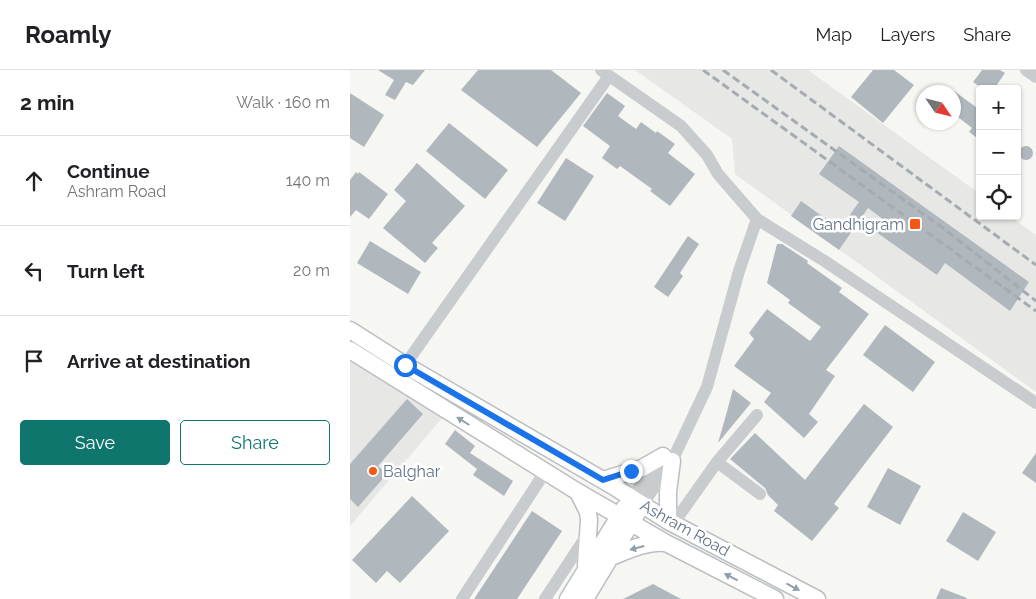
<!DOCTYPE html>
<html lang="en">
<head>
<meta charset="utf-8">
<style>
  body { margin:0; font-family:Raleway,sans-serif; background:#f6f6f6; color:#202124 }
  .controls { position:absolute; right:15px; top:15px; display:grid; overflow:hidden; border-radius:5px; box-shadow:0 1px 4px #0004 }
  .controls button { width:45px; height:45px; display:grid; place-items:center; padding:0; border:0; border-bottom:1px solid #e0e0e0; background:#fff; color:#202124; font:25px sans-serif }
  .compass { position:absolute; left:566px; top:15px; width:45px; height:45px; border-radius:50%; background:#fff; box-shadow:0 1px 4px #0004; rotate:125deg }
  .stop { position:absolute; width:15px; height:15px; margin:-11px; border:4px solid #1a73e8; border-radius:50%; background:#fff }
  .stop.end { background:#1a73e8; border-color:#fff; box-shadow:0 1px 5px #0008 }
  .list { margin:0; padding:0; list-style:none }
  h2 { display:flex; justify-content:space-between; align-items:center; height:65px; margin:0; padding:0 20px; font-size:21px }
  h2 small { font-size:16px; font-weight:400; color:#757577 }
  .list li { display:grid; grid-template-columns:32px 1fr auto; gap:15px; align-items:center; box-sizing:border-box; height:90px; padding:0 20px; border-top:1px solid #e0e0e0 }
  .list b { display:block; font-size:19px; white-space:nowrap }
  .list p { margin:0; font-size:16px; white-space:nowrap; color:#757577 }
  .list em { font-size:16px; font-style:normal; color:#757577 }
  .actions { display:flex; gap:10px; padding:15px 20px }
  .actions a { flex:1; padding:11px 0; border:1px solid #0f766e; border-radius:5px; text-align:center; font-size:18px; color:#0f766e }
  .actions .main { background:#0f766e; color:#fff }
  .icon { flex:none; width:28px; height:28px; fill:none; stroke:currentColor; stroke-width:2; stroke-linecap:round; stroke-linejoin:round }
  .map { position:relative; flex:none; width:686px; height:529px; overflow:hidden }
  header { display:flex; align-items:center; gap:30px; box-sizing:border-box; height:70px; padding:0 25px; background:#fff; border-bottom:1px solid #e0e0e0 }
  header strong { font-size:24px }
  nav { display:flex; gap:28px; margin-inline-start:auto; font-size:18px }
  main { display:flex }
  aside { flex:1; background:#fff }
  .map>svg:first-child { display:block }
  .built { fill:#e7e8e6 }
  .building { fill:#b0b7bd }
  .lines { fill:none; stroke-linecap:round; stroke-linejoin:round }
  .major-casing { stroke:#bbbec2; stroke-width:19 }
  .minor { stroke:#c8cccf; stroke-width:12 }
  .major { stroke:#fff; stroke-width:16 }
  .rail { stroke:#a5abb2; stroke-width:3; stroke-dasharray:8 4; stroke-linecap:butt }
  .oneway { fill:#919eab }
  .route { stroke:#1a73e8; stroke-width:6 }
  .poi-dot { fill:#f65814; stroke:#fff; stroke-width:2 }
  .labels { text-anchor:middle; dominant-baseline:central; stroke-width:5; stroke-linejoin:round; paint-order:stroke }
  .poi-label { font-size:16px; fill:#627487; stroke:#fff; text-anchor:end }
  .street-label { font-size:16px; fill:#627487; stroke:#fff }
</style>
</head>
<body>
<header>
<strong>Roamly</strong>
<nav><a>Map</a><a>Layers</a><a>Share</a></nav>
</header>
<main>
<aside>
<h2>2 min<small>Walk · 160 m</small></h2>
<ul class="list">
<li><svg class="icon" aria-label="ahead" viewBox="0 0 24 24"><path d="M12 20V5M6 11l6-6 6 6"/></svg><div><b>Continue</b><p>Ashram Road</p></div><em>140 m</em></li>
<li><svg class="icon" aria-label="left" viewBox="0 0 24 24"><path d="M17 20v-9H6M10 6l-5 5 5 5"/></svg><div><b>Turn left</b></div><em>20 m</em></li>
<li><svg class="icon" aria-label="arrive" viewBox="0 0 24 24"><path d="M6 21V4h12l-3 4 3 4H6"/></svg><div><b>Arrive at destination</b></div></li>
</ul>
<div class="actions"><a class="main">Save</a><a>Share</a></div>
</aside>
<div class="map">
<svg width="686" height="529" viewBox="0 0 686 529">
  <rect width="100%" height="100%" fill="#f6f7f3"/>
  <path class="built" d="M285,0h173l172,124v22h30l26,19v157l-301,-218 -3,-35z
    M2,290l91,57 -93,109v-163z"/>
  <path class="building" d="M28,0h47l-12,15 -7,-3 -11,18 -10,-5 9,-15z
    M128,0h73l30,23 -44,54 -76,-57z
    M523,0h21l20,15 -31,38 -32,-26z
    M632,0h18l5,3 -11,16h-11l-10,-7z
    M604,21l26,19v30l-11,-8 3,-4 -18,-14z
    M0,23l34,22 -20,32 -14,-9z
    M257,23l18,13 -7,10 18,13 5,-7 15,11 1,-2 18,13 -7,9 27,21 -25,32 -20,-15 2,-2 -32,-23 -3,3 -15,-11 8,-12 -27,-20z
    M99,53l59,47 -23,29 -59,-48z
    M669 83a7 7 0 1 1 14 0a7 7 0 1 1-14 0Z
    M489,76l190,136 -19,29 -65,-48 -8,12 -61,-43 8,-12 -16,-12 -29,42 -48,-34 10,-15 39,28 19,-27 -40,-28z
    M216,88l28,18 -29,45 -28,-18z
    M67,93l48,43 -33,37 6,5 -13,15 -42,-35 23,-27 -12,-11z
    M6,102l2,2 1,-2 29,22 -19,25 -13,-9 -6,7v-37z
    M338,166l11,8 -19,29 3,3 -15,21 -14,-10z
    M20,171l51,31 -13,22 -51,-31z
    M427,174h5l26,17 -1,2 35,25 -3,4 30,22 -43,56 9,6 -26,38 9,8 -14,16 -40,-36 7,-9 -37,-27 20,-27 -5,-6 18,-24 43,32 11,-14 -33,-24 2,-3 -23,-17z
    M535,255l50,37 -22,30 -50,-37z
    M383,319l18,14 -33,40 8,-28z
    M57,329l16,15 -45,52 9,8 -29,33 -8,-8v-35z
    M514,334l29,23 -59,77 5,4 -27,33 -38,-30 4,-6 -10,-10 -3,-7 -35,-29 25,-26 50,47z
    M105,360l20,16 -5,7 43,28 -9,15 -31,-21 4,-6 -32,-25z
    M686,383v30l-14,-10z
    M538,398l33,18 -21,39 -33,-18z
    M62,426l37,35 -49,52 -13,-12 -11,12 -24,-23z
    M182,441l30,20 -45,68h-43z
    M613,442l33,20 -18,29 -32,-20z
    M303,514l28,15h-58z
    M591,518l26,10 -1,1h-30z"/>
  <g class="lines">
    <g class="major-casing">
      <path id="major" d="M0,260l55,35 208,121 55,35 149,78
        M0,280l228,142 88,51 109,56
        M253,410l39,-12 21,-12
        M228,422l10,20 1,8 -3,45
        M318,451v-29l4,-31
        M259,488c17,-7 38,-17 57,-15
        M218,529l57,-92
        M235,529l52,-86"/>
    </g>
    <path class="minor" d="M251,0l80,56 26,29 11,19 39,45 69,43 210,141
      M676,0l10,7
      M55,295l204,-289
      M367,392l40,-47
      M281,428l29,-38
      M292,435l30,-44 35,-74 32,-116 18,-52
      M323,454l44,-62 43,32
      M112,529l83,-127
      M195,529l44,-67"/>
    <use href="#major" class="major"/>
    <path class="rail" d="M353,0l333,241
      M373,0l220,158 93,73
      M421,0l265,195"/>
  </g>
  <defs><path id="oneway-solid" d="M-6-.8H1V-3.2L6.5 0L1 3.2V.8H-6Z" transform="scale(1.25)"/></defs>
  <g class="oneway">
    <use href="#oneway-solid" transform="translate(113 351) rotate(-148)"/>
    <use href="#oneway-solid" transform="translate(287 478) rotate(165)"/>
    <use href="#oneway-solid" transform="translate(381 507) rotate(-153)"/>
    <use href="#oneway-solid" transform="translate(443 517) rotate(28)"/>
  </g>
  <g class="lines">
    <path class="route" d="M55,295l198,115 28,-9"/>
  </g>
  <g class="poi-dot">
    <rect x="559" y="148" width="12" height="12" rx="2.5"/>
    <circle cx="23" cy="401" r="5"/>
  </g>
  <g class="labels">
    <g class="poi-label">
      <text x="554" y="154">Gandhigram</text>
      <text x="33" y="401" text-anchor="start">Balghar</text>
    </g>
    <g class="street-label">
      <text transform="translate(335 458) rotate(29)">Ashram Road</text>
    </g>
  </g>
</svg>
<div class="controls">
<button>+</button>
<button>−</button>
<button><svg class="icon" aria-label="locate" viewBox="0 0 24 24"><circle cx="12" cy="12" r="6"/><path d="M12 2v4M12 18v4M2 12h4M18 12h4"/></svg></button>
</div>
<svg class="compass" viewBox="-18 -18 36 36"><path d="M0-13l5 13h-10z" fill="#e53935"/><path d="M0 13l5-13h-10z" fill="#757577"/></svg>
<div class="stop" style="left:55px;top:295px"></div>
<div class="stop end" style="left:281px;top:401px"></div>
</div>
</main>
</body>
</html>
